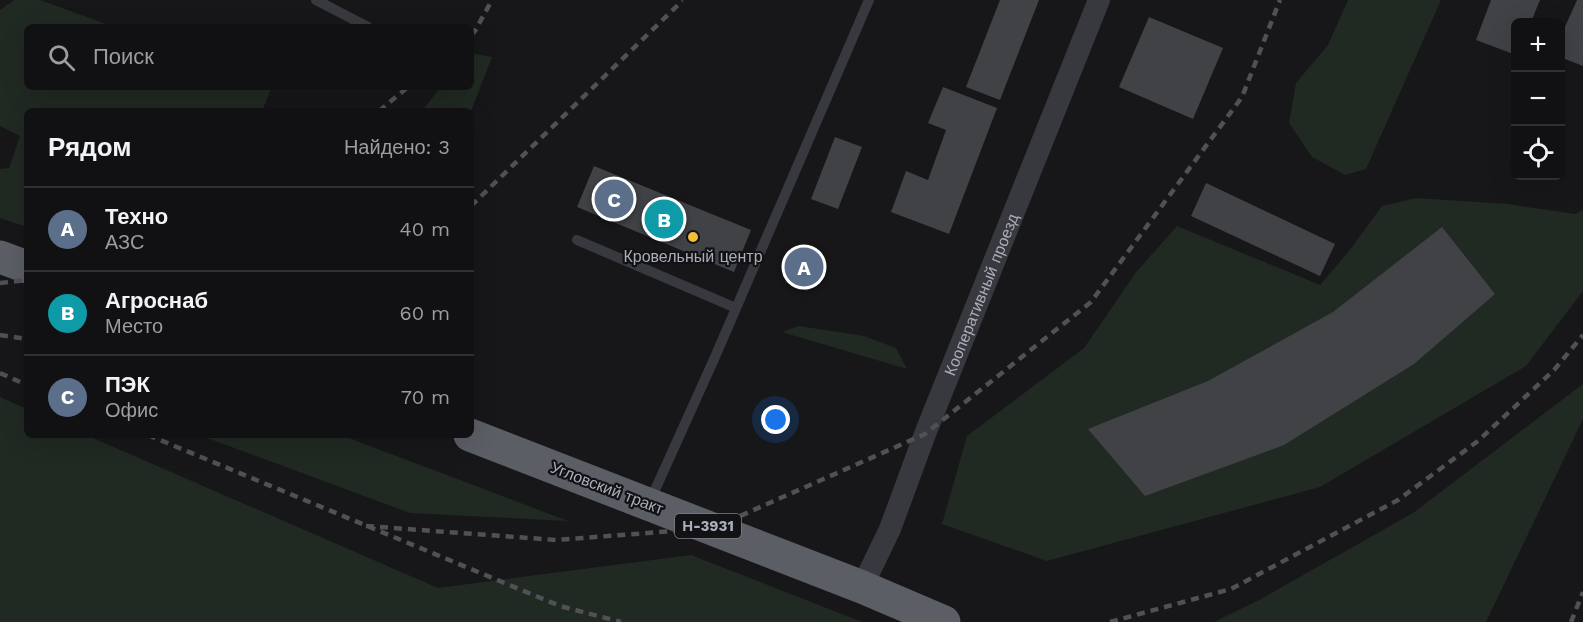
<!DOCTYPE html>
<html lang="ru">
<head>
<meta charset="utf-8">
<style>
  body { margin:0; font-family:"Work Sans",sans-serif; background:#1e1f21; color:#f1f3f6 }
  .controls { position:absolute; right:18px; top:18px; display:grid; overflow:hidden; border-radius:9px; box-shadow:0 6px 24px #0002 }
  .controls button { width:54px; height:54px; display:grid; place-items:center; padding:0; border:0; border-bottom:2px solid #303133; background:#111113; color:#f1f3f6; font:30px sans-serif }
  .you { position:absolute; left:776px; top:420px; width:21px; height:21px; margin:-15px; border:4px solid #fff; border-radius:50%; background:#1a73e8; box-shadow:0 0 0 9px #1a73e833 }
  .badge { display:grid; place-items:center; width:39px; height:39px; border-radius:50%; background:#8c9099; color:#fff; font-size:20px; font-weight:700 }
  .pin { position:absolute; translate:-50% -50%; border:3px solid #fff; box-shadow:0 2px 6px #0006 }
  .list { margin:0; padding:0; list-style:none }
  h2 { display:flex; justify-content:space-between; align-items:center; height:78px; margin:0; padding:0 24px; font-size:26px }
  h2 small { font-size:20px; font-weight:400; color:#9c9da0 }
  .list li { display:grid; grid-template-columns:39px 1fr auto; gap:18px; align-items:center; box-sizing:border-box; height:84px; padding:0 24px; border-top:2px solid #303133 }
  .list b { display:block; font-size:22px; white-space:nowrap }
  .list p { margin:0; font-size:20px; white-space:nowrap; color:#9c9da0 }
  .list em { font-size:20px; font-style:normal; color:#9c9da0 }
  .icon { flex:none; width:33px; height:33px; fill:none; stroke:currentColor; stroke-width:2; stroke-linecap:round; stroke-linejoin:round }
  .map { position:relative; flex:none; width:1583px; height:622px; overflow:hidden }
  .search { position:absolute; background:#111113; box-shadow:0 6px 24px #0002; left:24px; top:24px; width:450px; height:66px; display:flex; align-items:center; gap:15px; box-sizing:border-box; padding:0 21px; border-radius:9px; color:#9c9da0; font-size:22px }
  .panel { position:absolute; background:#111113; box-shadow:0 6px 24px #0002; left:24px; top:108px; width:450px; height:330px; border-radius:9px }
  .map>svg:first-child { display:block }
  .green { fill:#212923 }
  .building { fill:#414246 }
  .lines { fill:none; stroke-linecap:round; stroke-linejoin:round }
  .service { stroke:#38393e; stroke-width:10 }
  .minor { stroke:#38393e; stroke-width:22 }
  .trunk { stroke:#5c5e66; stroke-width:33 }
  .rail { stroke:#4f5157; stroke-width:4.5; stroke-dasharray:8 6; stroke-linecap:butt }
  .poi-dot { fill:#f2bf36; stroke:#121214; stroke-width:2 }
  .labels { text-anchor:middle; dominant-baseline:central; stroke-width:4.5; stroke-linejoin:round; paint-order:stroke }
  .shield { fill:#121214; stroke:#7c7e88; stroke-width:1.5 }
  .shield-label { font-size:15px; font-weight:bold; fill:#a9adb9 }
  .poi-label { font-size:16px; fill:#a9adb9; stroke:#121214 }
  .street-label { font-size:16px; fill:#a9adb9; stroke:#121214 }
</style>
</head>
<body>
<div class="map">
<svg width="1583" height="622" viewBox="0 0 1583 622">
  <rect width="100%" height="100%" fill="#171719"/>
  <path class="green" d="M14,0h26l74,27h-87v60h245l-10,24h-235v116l-27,-9v-49l9,-1 11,-32 -20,-10v-116z
    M1348,0h93l-75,169 -21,6 -33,-18 -23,-34 7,-40 32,-38z
    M471,53l21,4 -21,54h-49l19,-24h30z
    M1416,198l92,6 67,10 8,-4v81l-57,75 -206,121 -273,74 -105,-37 25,-88 117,-88 53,-77 40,-45 143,59 29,-34 33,-45z
    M799,326l65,10 32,12 11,21 -125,-37z
    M1583,384v35l-97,203h-272l45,-22 154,-87z
    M0,397l27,12v26h59l352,153 253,-33 171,67h-862z
    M199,435h142l227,86 -158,-8z"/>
  <path class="building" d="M1000,0h39l-39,100 -34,-13z
    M1491,0h49l-9,22h-15v33l-40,-15z
    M1577,0h6v66l-23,-9v-19z
    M1149,17l74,31 -30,71 -74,-32z
    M943,87l54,21 -48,126 -58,-22 15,-41 22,9 18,-50 -18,-7z
    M835,137l27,10 -24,62 -27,-10z
    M594,166l157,64 -17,42 -157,-65z
    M1206,183l129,61 -15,32 -129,-60z
    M1442,227l53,67 -81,70 -130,81 -139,51 -57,-67 120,-48 125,-69z
    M800,244l22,9 -15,38 -22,-9z"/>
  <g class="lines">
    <path class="service" d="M316,0l52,27
      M577,240l159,68
      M650,501l65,-144 154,-357"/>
    <path class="minor" id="s1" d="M862,587l28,-58 35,-95 174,-434"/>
    <path class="trunk" d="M0,257l27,10
      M470,435l392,152 82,35"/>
    <path class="rail" d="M471,35l4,-4 17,-31
      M379,111l29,-24
      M471,206l207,-201 4,-5
      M0,283l27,-3
      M0,335l27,4
      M0,373l27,12
      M148,435l412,171 61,16
      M366,526l190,14 157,-12 212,-94 166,-132 151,-205 38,-97
      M1110,622l121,-33 167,-89 80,-59 76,-71 29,-35
      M1571,622l12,-30"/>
  </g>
  <circle class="poi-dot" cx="693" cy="237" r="6"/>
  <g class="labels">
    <rect class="shield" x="675" y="514" width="66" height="24" rx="4.5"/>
    <g class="shield-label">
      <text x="708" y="526">Н-3931</text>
    </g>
    <g class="poi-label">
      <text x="693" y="256">Кровельный центр</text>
    </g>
    <g class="street-label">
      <text stroke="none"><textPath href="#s1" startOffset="316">Кооперативный проезд</textPath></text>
      <text transform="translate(607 488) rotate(21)">Угловский тракт</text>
    </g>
  </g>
</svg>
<div class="controls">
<button>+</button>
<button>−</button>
<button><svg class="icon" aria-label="locate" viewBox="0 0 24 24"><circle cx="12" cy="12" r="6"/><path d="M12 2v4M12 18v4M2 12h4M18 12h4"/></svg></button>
</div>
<div class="you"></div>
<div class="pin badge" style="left:804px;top:267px;background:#5c6f8a">A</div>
<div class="pin badge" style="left:664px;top:219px;background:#0f9aa8">B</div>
<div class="pin badge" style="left:614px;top:199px;background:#5c6f8a">C</div>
<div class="search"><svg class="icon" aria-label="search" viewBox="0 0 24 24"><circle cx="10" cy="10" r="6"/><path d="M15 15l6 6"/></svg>Поиск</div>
<section class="panel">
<h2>Рядом<small>Найдено: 3</small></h2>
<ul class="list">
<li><span class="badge" style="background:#5c6f8a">A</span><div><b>Техно</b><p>АЗС</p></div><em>40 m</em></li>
<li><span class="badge" style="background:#0f9aa8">B</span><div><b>Агроснаб</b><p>Место</p></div><em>60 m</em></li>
<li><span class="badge" style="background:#5c6f8a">C</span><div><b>ПЭК</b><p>Офис</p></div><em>70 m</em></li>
</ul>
</section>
</div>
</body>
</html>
